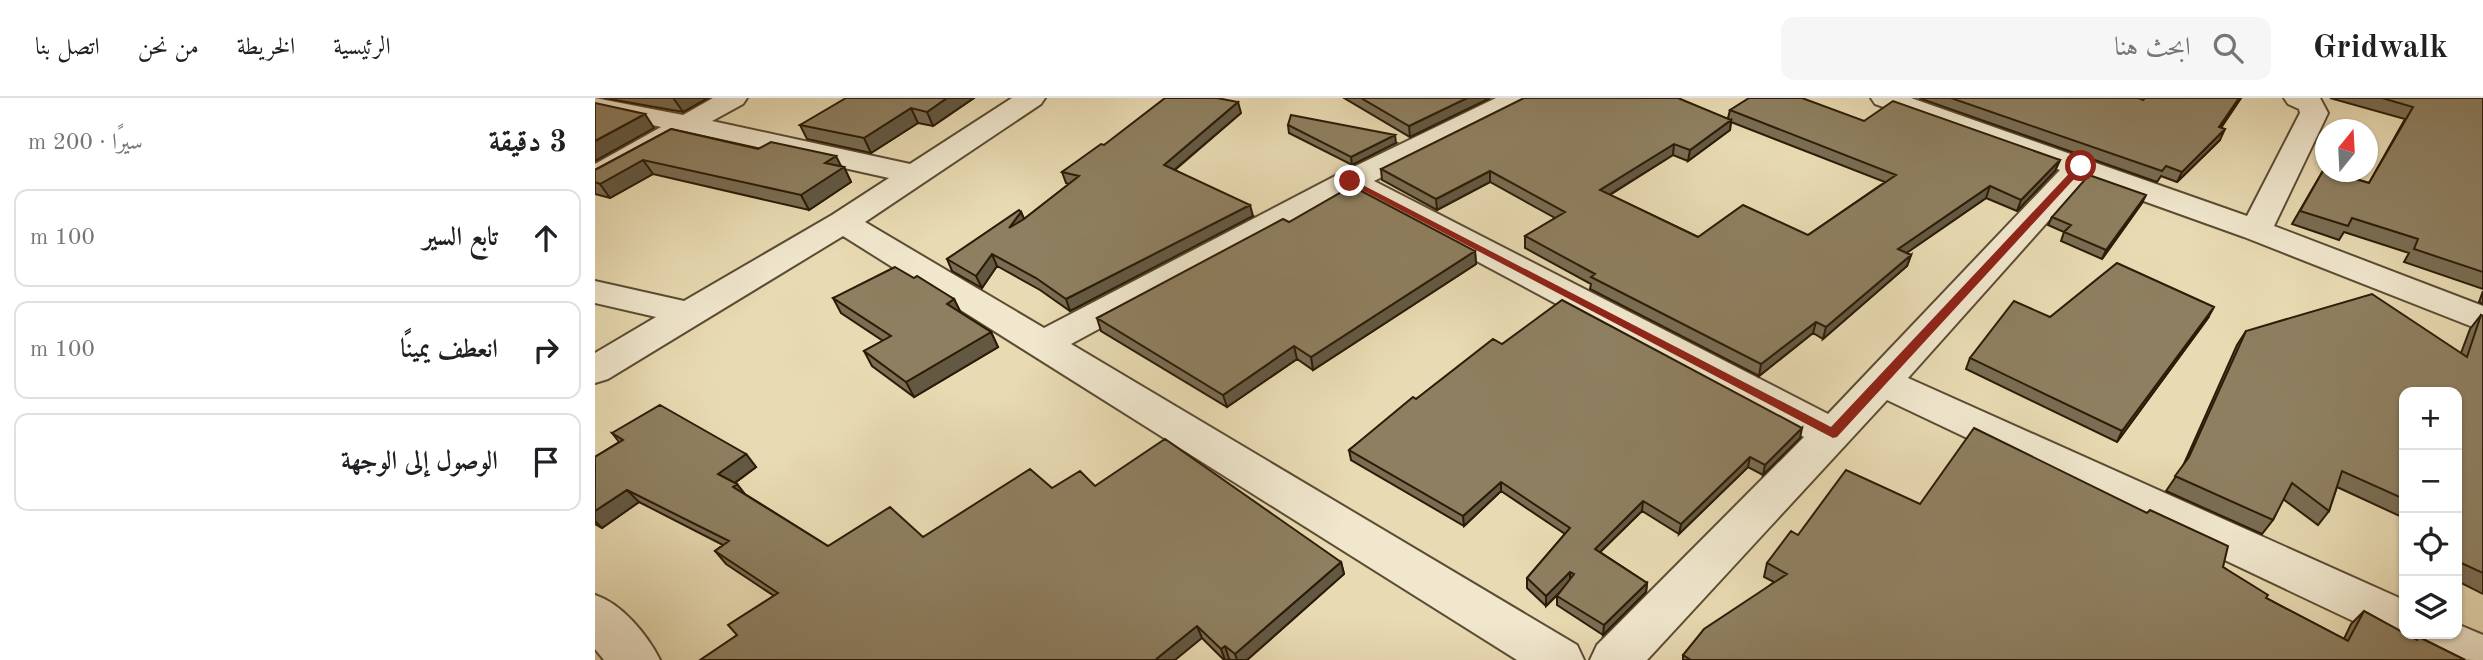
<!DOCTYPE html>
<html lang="ar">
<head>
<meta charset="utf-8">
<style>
  body { margin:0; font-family:"Old Standard TT",Amiri,serif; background:#f6f6f6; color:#202124; direction:rtl }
  .controls { position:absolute; right:21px; bottom:21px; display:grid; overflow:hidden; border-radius:14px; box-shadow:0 2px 5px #0004 }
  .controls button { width:63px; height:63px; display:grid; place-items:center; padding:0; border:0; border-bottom:2px solid #e0e0e0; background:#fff; color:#202124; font:35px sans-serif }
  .compass { position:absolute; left:1720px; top:21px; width:63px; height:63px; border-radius:50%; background:#fff; box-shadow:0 2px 5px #0004; rotate:18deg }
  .stop { position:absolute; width:21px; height:21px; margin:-16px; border:5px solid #8f2418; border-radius:50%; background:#fff }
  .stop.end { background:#8f2418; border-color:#fff; box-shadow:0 2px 7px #0008 }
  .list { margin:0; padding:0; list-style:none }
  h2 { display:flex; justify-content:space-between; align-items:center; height:91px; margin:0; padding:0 28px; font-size:30px }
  h2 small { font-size:23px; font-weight:400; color:#757577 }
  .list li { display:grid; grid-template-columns:46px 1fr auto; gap:21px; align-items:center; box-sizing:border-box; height:98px; margin:0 14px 14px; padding:0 14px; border:2px solid #e0e0e0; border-radius:14px }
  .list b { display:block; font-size:26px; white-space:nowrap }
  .list em { font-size:23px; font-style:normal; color:#757577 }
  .icon { flex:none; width:38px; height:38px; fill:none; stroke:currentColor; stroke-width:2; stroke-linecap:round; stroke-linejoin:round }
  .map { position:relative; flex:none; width:1888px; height:562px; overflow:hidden; direction:ltr }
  header { display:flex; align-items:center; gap:42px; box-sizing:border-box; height:98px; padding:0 35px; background:#fff; border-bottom:2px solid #e0e0e0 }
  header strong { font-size:33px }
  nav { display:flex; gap:38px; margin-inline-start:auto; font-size:24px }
  .search { width:490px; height:63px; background:#f6f6f6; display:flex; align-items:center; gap:18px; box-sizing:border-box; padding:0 24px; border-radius:14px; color:#757577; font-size:26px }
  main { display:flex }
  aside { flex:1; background:#fff }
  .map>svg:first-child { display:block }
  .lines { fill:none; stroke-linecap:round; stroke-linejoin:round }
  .street-casing { stroke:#5b4c32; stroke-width:4 }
  .street { fill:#f0e7cd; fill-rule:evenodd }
  .wall { fill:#7a6d53; stroke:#2c1c07; stroke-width:2; fill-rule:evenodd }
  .shaded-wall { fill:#635943; stroke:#2c1c07; stroke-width:2 }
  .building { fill:#8e7f60; stroke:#2c1c07; stroke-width:2 }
  .route { fill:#8f2418 }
</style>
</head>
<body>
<header>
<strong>Gridwalk</strong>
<div class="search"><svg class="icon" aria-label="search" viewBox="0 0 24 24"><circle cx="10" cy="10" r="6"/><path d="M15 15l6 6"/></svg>ابحث هنا</div>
<nav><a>الرئيسية</a><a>الخريطة</a><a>من نحن</a><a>اتصل بنا</a></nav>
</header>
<main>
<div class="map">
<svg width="1888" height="562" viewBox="0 0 1888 562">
  <rect width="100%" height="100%" fill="#e8dab2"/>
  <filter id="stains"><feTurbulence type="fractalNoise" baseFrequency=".00286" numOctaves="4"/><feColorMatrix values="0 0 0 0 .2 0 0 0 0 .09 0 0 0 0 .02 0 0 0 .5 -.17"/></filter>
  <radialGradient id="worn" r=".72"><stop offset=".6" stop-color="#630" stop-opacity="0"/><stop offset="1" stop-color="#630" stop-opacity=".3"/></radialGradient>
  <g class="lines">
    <g class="street-casing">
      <path id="street" d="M0,0l88,17 30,-17h34l-4,6 -31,17 198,43 102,-66h33l-4,6 -176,118 179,106 295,-154 157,-76h36l-4,6 -154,77 454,233 232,-244 -185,-66 -4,-6h40l336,118 53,-103 -1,-4 -11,-5 -4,-6h36l8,15 -54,113 209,80v25l-239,-94 -159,-57 -177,198 496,222v34h53v-10l26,11v25c-23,0 -63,0 -75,-19l-4,2 -17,-6 -500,-237 -240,260h-57l7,-15 207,-208 -454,-244 -279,151 506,301 7,15h-67l-674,-424 -235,143 -13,4v-30l61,-36 -61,-14v-22l89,20 148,-86 57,-37 -198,-44 -85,48 -11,3v-21l66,-37 -66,-15z
        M0,497c27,9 52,39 65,65h-56l-9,-11z"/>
    </g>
    <use href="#street" class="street"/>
  </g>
  <path class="wall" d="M9,0h104l-25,14z
    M379,0l-41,28 -15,-3 -47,30 -64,-14 -7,-14z
    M749,0h146l-80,39z
    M1324,0h220l4,2 2,-2h96l-20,30 -1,12 -43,42 -16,-6 -4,6z
    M1735,0h153v191l-79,-27 5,-9 -65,-21 -5,8 -47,-16 32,-55 45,14 36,-64z
    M1135,12l134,11 196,39 -5,11 -38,40 -31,-13 -80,55 5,2 -4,11 -84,73 -10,-6 -54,43 -169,-87 1,-5 -66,-36v-12l30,-18 -65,-36 -53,28 -55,-30 -1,-11 347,-51zM1136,24l154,60 -77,53 -110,2 -88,-42 63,-40 15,6 42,-31z
    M646,15l-66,57 78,46 -183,95 -30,-21 -43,-24 -15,22 -30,-17 -5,-12 74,-47 3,7 45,-35 -3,-1 -4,-11 42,-27z
    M693,27l108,18 -44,22 -63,-32z
    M76,31l173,38 7,15 -42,28 -156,-36 -43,24 -15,-4v-24z
    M1547,105l-40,56 -41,-18 3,-9 -16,-7 4,-8z
    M694,124l186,29 1,13 -163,106 -16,-11 -70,48 -126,-76 -4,-13z
    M319,180l40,21 6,13 31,20 7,15 -84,50 -42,-31 -8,-15 19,-10 -42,-28 -8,-15z
    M1888,193v13l-4,-2z
    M1886,217l2,1v278l-26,-13v-189h-53v126l-67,-31 -8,24 -11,14 -35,-26 -10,21 -11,14 -96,-43 17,-25 54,-121 9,-14 215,22 9,-24z
    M1455,219l158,1 -91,124 -151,-73 4,-11z
    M907,246l298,94 -37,37 -15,-8 -69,67 -37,-23 -42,41 47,31 -1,9 -43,43 -46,-30v-9l3,-4 -14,14 -19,-18v-10l38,-44 -64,-43 -37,35 -113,-66 -2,-10 67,-51z
    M17,335l134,21 10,13 -21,16 2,1 8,10 83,52 95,-9 129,-49 43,-2 246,76 3,12 -97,86h-16l-2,-1 -5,1 -22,-22 -465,-3 37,-39 -48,-32 -11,-13 8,-6 -84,-43 -37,26 -7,-4v-67l24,-15z
    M1325,406l303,63 43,31 78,41 7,-15 13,-13 52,29 3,-3 46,23h-782v-5l91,-73 -10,-5 3,-14 31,-28z"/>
  <path class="shaded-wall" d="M80,0h33l-25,14 -9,-13z
    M352,0h27l-41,28 -6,-14z
    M872,0h23l-80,39 -1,-11z
    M1644,0h2l-27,40 5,-11z
    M643,4l3,11 -74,63 -3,-11z
    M316,10l7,15 -47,30 -7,-15z
    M50,16l9,14 -59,33v-20z
    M1136,22l-1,10 -42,31 2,-11z
    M1630,31l-5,11 -43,42 5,-10z
    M800,37l1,8 -44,22 -1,-8z
    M1079,46l-1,11 -74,46 1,-11z
    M241,58l6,12 2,-1 7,15 -42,28 -8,-15 24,-32z
    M48,62l10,14 -43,24 -10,-14z
    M1465,62l-5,11 -38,40 4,-11z
    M895,73v11l-53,28 -1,-11z
    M1395,88l-4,12 -91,63 3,-12z
    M1551,97l-4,8 -40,56 4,-9z
    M655,107l3,11 -183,95 -4,-12z
    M426,114l5,11 -17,5z
    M880,153l1,13 -163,106 -2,-13z
    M397,156l5,12 -15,22 -6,-12z
    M1316,157l-4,11 -84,73 3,-12z
    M359,201l7,14 -14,-9z
    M1619,209l-6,11 -91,124 5,-11z
    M1221,224l-3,11 -54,43 2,-12z
    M396,234l7,15 -84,50 -8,-15z
    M699,248l3,13 -70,48 -4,-12z
    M1207,330l-2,10 -37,37 2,-10z
    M151,356l10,13 -27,20 -11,-13z
    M1155,359l-2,10 -69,67 2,-10z
    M906,384v9l-37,35 -1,-10z
    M142,386l10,13 -14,-10z
    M32,392l12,12 -37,26 -7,-7v-10z
    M1048,403l-1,10 -48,47 1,-9z
    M746,464l3,12 -97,86h-10l-2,-6z
    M975,474v10l-24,24v-10z
    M1052,485l-1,9 -43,43 1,-10z
    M602,528l5,12 -27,22h-20z
    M630,548l4,13 -1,1h-3l-4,-11z"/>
  <path class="building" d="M251,0h101l-20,14 -16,-4 -47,30 -64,-13z
    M570,0h52l21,4 -74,63 86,40 -184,94 -30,-21 -44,-24 -16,22 -29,-17 72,-49 2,2 -12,16 15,-9 55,-43 -17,-4 39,-28 3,1z
    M766,0h106l-58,28z
    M929,0h154l53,22 -41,30 -16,-6 -74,46 98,47 45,-32 65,30 88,-60 -166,-65 19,-12h53l62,23 29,-20 167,59 -39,40 -31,-14 -92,63 13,6 -85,72 -10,-5 -55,42 -170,-87 4,-3 -70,-38 40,-24 -75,-41 -54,28 -55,-30z
    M1356,0h188l4,2 2,-2h94l-20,29 6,2 -43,43 -16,-6 -4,5z
    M1787,0h101v174l-69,-23 4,-10 -66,-21 -4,8 -48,-15 24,-42 2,1v2h6l37,11 44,-76z
    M0,5l50,11 -50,27z
    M696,17l104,20 -44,22 -63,-32z
    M76,31l87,20 13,-7 65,14 -11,7 19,4 -43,28 -158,-35 -43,24 -5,-2v-12z
    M1494,77l57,20 -40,55 -42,-18 7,-7 -19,-8z
    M757,88l123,65 -164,106 -17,-11 -71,49 -126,-77 186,-99 6,3z
    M1522,165l97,44 -92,124 -152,-73 44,-57 36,16z
    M300,169l19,11 3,-2 37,23 -7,5 44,28 -85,50 -42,-31 27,-15 -58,-38z
    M1777,196l95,63 14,-42 2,1v257l-26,-12v-28l3,-9 -3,-2v-130h-53v107l-62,-28 -13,40 -37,-28 -19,37 -98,-44 14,-19 57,-126z
    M967,202l240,128 -37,37 -15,-8 -69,67 -38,-23 -48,48 52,34 -43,42 -47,-29 17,-22 -4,-2 -24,24 -19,-18 43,-50 -69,-46 -38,34 -114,-66 64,-53 3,2 77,-60 9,5z
    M65,307l86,49 -28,20 19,10 -4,3 95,59 62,-39 33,30 107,-68 22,19 28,-17 15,15 70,-47 176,123 -106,92 -10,-8 -4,3 -24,-23 -42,34h-455l37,-25 -9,-10 50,-32 -63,-42 14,-10 -102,-51 -32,21v-54l28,-17 -11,-7z
    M1379,330l173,85 3,-3 78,36 -5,21 45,28 -2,3 82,43 16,-30 53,29 2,-3 46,23h-774l-8,-5 21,-26 83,-55 -20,-11 24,-32 7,4 48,-65 74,34z"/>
  <path class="route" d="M1483,66l8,2 -249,271 -4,1 -488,-257 8,-1 478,247z"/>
  <rect width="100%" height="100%" filter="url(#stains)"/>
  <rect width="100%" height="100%" fill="url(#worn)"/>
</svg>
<div class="controls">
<button>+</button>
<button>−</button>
<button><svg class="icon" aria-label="locate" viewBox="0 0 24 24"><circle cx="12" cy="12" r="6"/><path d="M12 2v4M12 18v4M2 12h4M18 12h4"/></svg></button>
<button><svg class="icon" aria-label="layers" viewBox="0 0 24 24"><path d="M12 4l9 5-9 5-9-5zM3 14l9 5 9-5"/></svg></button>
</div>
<svg class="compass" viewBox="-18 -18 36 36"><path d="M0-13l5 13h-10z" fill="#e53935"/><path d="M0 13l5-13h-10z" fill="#757577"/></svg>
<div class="stop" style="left:1486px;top:68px"></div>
<div class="stop end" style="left:755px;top:83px"></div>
</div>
<aside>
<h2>3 دقيقة<small>سيرًا · 200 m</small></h2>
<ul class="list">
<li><svg class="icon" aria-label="ahead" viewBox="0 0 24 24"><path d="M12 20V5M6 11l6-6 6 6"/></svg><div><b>تابع السير</b></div><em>100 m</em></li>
<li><svg class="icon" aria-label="right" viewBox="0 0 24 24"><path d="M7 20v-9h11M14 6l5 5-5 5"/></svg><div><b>انعطف يمينًا</b></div><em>100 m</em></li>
<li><svg class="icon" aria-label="arrive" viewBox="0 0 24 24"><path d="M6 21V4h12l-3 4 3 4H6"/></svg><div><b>الوصول إلى الوجهة</b></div></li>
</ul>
</aside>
</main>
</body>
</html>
